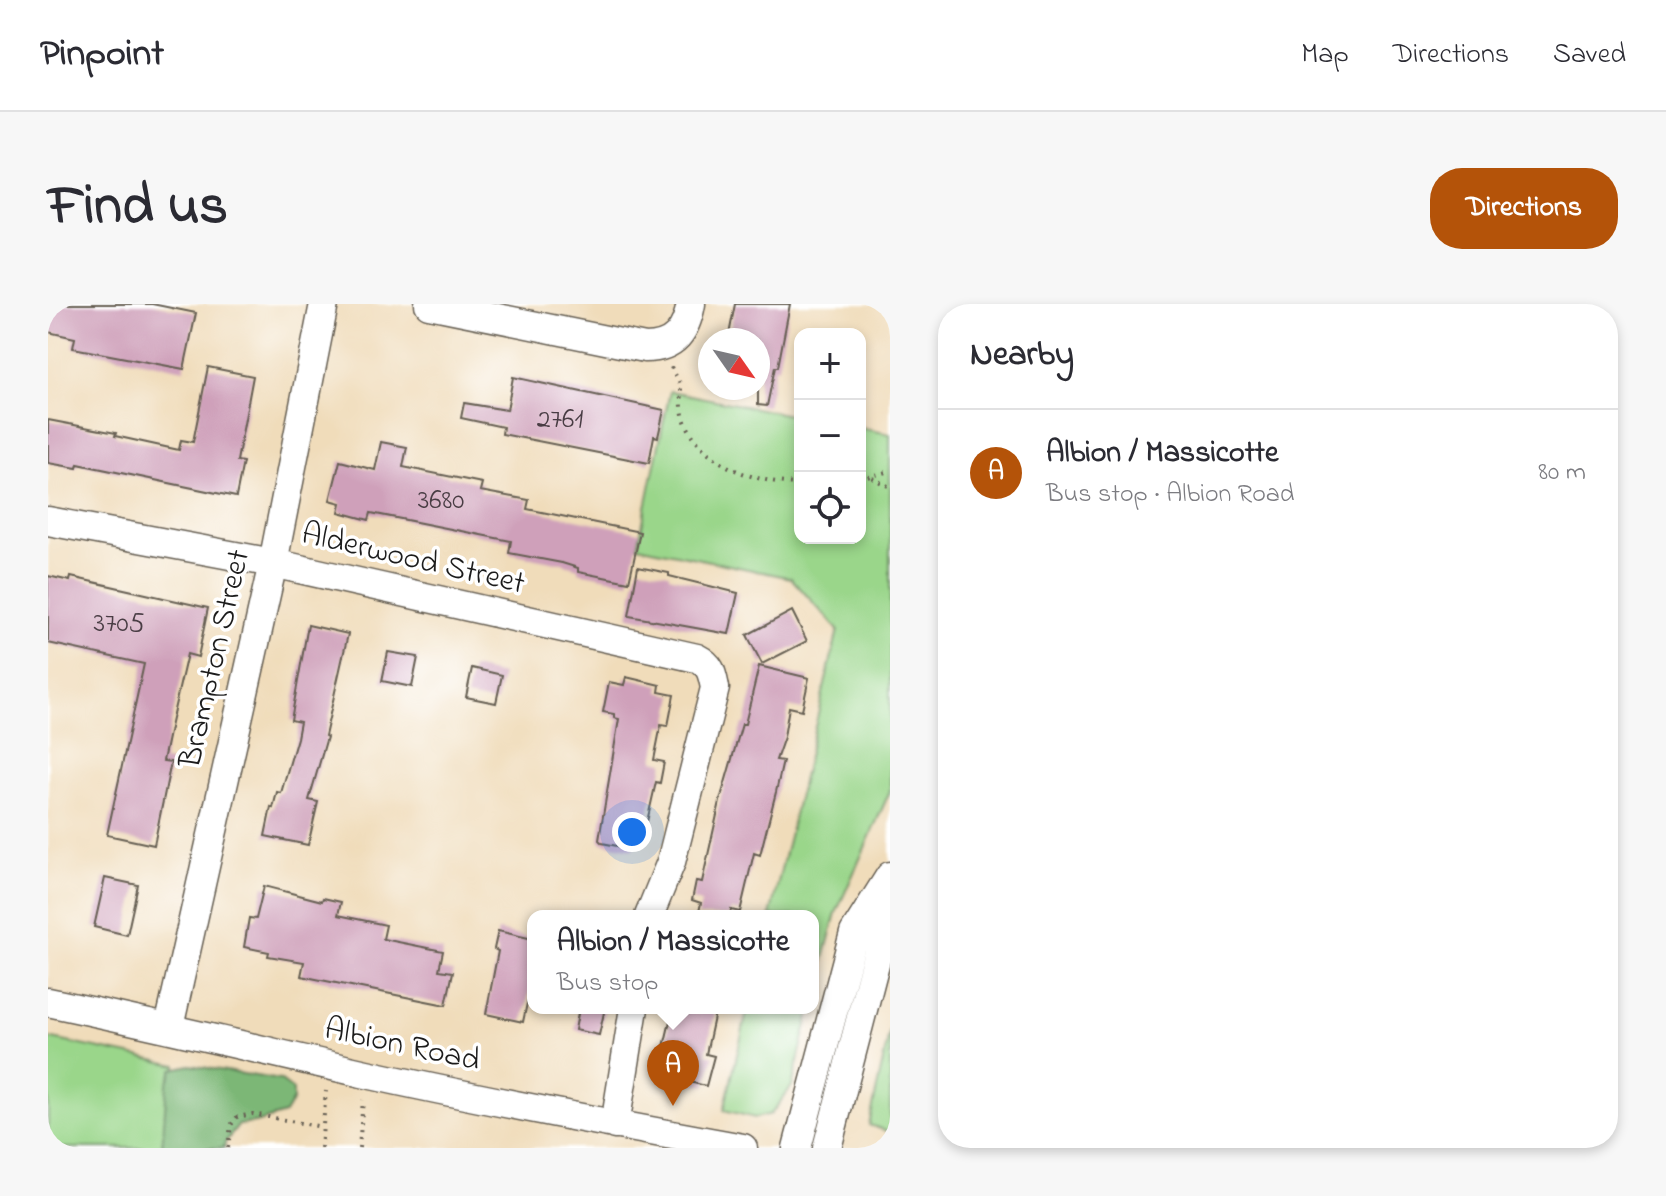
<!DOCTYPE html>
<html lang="en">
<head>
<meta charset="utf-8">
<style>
  body { margin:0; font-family:"Indie Flower",sans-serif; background:#f7f7f7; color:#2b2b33 }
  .controls { position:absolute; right:24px; top:24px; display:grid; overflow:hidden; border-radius:16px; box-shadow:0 4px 12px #0003 }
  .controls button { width:72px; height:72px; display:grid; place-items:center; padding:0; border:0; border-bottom:2px solid #e1e1e2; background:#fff; color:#2b2b33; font:40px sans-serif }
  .compass { position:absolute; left:650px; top:24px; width:72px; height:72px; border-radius:50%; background:#fff; box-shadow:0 4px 12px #0003; rotate:124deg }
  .you { position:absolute; left:584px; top:528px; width:28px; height:28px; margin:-20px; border:6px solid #fff; border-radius:50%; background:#1a73e8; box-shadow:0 0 0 12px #1a73e833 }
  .badge { display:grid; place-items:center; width:52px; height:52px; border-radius:50%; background:#b45309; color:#fff; font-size:26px; font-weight:700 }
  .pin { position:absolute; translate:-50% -66px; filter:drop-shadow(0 2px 4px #0008) }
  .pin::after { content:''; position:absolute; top:42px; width:28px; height:24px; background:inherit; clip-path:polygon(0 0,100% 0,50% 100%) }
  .popup { position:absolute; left:479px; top:606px; width:292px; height:104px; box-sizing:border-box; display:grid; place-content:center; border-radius:16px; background:#fff; filter:drop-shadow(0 2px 6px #0005); font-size:26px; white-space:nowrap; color:#7c7c81 }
  .popup b { font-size:30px; color:#2b2b33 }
  .popup::after { content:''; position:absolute; left:50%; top:100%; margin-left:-16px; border:16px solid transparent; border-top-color:#fff }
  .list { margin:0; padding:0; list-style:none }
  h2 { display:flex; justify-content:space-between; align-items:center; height:104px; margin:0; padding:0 32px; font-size:34px }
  h2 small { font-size:26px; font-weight:400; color:#7c7c81 }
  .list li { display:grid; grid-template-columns:52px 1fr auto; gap:24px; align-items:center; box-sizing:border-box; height:128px; padding:0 32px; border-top:2px solid #e1e1e2 }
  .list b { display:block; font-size:30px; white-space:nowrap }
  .list p { margin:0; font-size:26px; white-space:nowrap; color:#7c7c81 }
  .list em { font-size:26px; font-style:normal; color:#7c7c81 }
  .icon { flex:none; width:44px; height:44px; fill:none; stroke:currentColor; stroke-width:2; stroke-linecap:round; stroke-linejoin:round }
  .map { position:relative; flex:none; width:842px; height:844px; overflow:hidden; border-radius:32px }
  header { display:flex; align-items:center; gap:48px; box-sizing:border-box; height:112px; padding:0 40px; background:#fff; border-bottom:2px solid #e1e1e2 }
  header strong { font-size:38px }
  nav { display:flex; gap:44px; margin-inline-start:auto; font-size:28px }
  .intro { display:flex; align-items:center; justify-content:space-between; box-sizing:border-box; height:192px; padding:0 48px }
  h1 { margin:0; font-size:56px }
  .button { padding:20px 36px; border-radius:32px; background:#b45309; color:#fff; font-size:28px; font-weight:700 }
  main { display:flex; gap:48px; padding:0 48px }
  aside { flex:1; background:#fff; border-radius:32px; box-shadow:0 4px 12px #0003 }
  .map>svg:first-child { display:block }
  .green { fill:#9ad68a; stroke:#5b7953; stroke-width:2 }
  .forest { fill:#7bb776; stroke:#4c6a49; stroke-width:2 }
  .building { fill:#cfa0ba }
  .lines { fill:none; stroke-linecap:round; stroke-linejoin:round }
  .minor-casing { stroke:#665f53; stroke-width:31 }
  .path { stroke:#665f53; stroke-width:4; stroke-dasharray:2 6; stroke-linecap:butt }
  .minor { stroke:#fff; stroke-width:28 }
  .labels { text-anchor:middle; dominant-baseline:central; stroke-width:7; stroke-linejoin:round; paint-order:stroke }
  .number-label { font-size:28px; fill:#493d44 }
  .street-label { font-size:32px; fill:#1c1c1c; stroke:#fff }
</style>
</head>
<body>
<header>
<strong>Pinpoint</strong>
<nav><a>Map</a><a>Directions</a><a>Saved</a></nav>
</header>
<div class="intro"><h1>Find us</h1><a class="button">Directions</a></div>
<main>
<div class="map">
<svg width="842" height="844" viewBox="0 0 842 844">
  <rect width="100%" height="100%" fill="#fff"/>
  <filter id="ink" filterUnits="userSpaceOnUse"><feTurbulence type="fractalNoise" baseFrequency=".0125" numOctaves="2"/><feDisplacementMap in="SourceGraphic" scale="16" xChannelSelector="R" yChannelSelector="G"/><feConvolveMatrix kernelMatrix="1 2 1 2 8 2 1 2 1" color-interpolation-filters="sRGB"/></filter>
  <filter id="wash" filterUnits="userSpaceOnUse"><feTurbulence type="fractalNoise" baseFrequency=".006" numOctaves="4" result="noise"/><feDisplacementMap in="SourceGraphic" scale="32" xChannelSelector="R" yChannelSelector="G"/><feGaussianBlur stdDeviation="1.8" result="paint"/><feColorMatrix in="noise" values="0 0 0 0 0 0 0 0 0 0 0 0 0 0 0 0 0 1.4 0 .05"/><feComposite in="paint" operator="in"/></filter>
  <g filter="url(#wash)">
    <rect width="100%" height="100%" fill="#f0dcba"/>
    <path class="green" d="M622,87l130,26v121h60v-110l30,6v357l-54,122 -23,86v-83h-43l68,-286 -47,-52 -153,-32z
      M700,704h63l-19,78 -21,28 -16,4 -31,-8z
      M842,725v103l-21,-7z
      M0,734l129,27 -6,83h-123z"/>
    <path class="forest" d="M142,761l90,15 13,10v10l-8,14 -30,9 -16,2 -14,18 -1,5h-62l5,-64 6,-15z"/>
    <g id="blocks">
      <path class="building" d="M0,0h104l44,9 -12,56 -111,-21 2,-10 -27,-6z
        M687,0h55l-12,63h-3l-8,39 -9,-1v-65h-30z
        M160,63l45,9 -16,85 6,1 -7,35 -158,-33 -1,4 -29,-5v-43l68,13 -1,3 64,14 2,-10 12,2z
        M465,73l151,33 -6,27 -4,-1 -5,27 -147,-29 1,-7 -42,-9 3,-15 43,7z
        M333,138l26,5 -4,20 79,16 -2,8 49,9 -2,9 113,23 -11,50 -51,-10v-4l-16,-5 -53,-10 2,-12 -140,-28 -2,7 -30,-8 2,-9 -11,-3 10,-39 35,9z
        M590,263l31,6v3l69,17 -9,41 -100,-18z
        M0,272l22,5 1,-4 137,31 -10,49 -11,-3 -16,69 -8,38 8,1 -17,83 -47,-10 37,-171 -96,-21z
        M744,307l15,30 -45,23 -15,-29z
        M260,321l40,9 -23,102 2,1 -18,63 9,2 -10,43 -43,-9 6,-29 2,1 4,-16 4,1 16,-55 3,-16 -9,-2z
        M340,348l30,5 -6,30 -30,-6z
        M711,362l50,12 -7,32 -13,-3 -5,30 -8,23 7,1 -7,31 -16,63 -6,-2 -14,59 -9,-2 -2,6h-31l3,-13 -9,-3 4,-19 6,1 19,-85 21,-73h3z
        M424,364l30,7 -6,28 -30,-6z
        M578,373l34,8 -1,7 15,3 -6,31 -7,-1 -7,35 10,2 -4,21 -4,-1 -12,53 -8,-1 -3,15 -31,-6 -3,-3 20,-121 -5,-1v-4l-11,-2 6,-30 15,3z
        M57,574l33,7 -11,50 -33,-8z
        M216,582l58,15 1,-3 18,4 -3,13 48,10 -3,14 60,12 -4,19 14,2 -7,33 -145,-29 3,-14 -36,-6 1,-4 -25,-5 5,-29 7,1z
        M450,627l35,8v36l-10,47 -37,-8 12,-63 -4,-2z
        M531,704h26l-6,27 -24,-5z
        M625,704h43l-10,46 8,2 -8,30 -42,-10 3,-11 -7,-1z"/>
    </g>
  </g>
  <g filter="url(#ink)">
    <use href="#blocks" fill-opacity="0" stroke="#665f53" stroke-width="2"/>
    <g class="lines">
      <g class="minor-casing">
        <path id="minor" d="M381,0l216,44c30,0 41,-17 46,-44
          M0,217l225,42 424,95c14,7 15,15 18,30l-44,174 -22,54
          M0,698c105,22 209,47 314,71 126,28 254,52 381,75
          M121,723l104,-464 51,-259
          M567,821l19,-117
          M749,844l57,-215 36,-57
          M779,844l53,-204 10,-56"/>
      </g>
      <path class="path" d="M623,63c3,6 7,11 9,17 3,12 0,25 5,37 19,45 71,62 115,63
        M824,174l18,9
        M812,175l30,-8
        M180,844l3,-23 6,-8 16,-3 69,13
        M273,844l5,-57
        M311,844l4,-48"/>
      <use href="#minor" class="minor"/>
    </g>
  </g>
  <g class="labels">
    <g class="number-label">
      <text x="512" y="116">2761</text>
      <text x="393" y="197">3680</text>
      <text x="71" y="320">3705</text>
    </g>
    <g class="street-label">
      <text transform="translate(365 256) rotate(13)">Alderwood Street</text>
      <text transform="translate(168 355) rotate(-77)">Brampton Street</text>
      <text transform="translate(354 742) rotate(12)">Albion Road</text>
    </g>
  </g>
</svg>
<div class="controls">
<button>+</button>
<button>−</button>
<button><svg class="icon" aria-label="locate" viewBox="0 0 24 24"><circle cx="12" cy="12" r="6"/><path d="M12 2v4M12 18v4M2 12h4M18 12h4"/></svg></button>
</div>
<svg class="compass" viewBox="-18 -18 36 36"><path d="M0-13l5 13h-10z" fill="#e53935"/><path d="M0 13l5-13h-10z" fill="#7c7c81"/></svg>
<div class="you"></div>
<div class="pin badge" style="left:625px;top:802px">A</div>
<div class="popup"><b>Albion / Massicotte</b>Bus stop</div>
</div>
<aside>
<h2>Nearby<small></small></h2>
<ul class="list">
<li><span class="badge">A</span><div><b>Albion / Massicotte</b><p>Bus stop · Albion Road</p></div><em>80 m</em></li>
</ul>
</aside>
</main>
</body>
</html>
